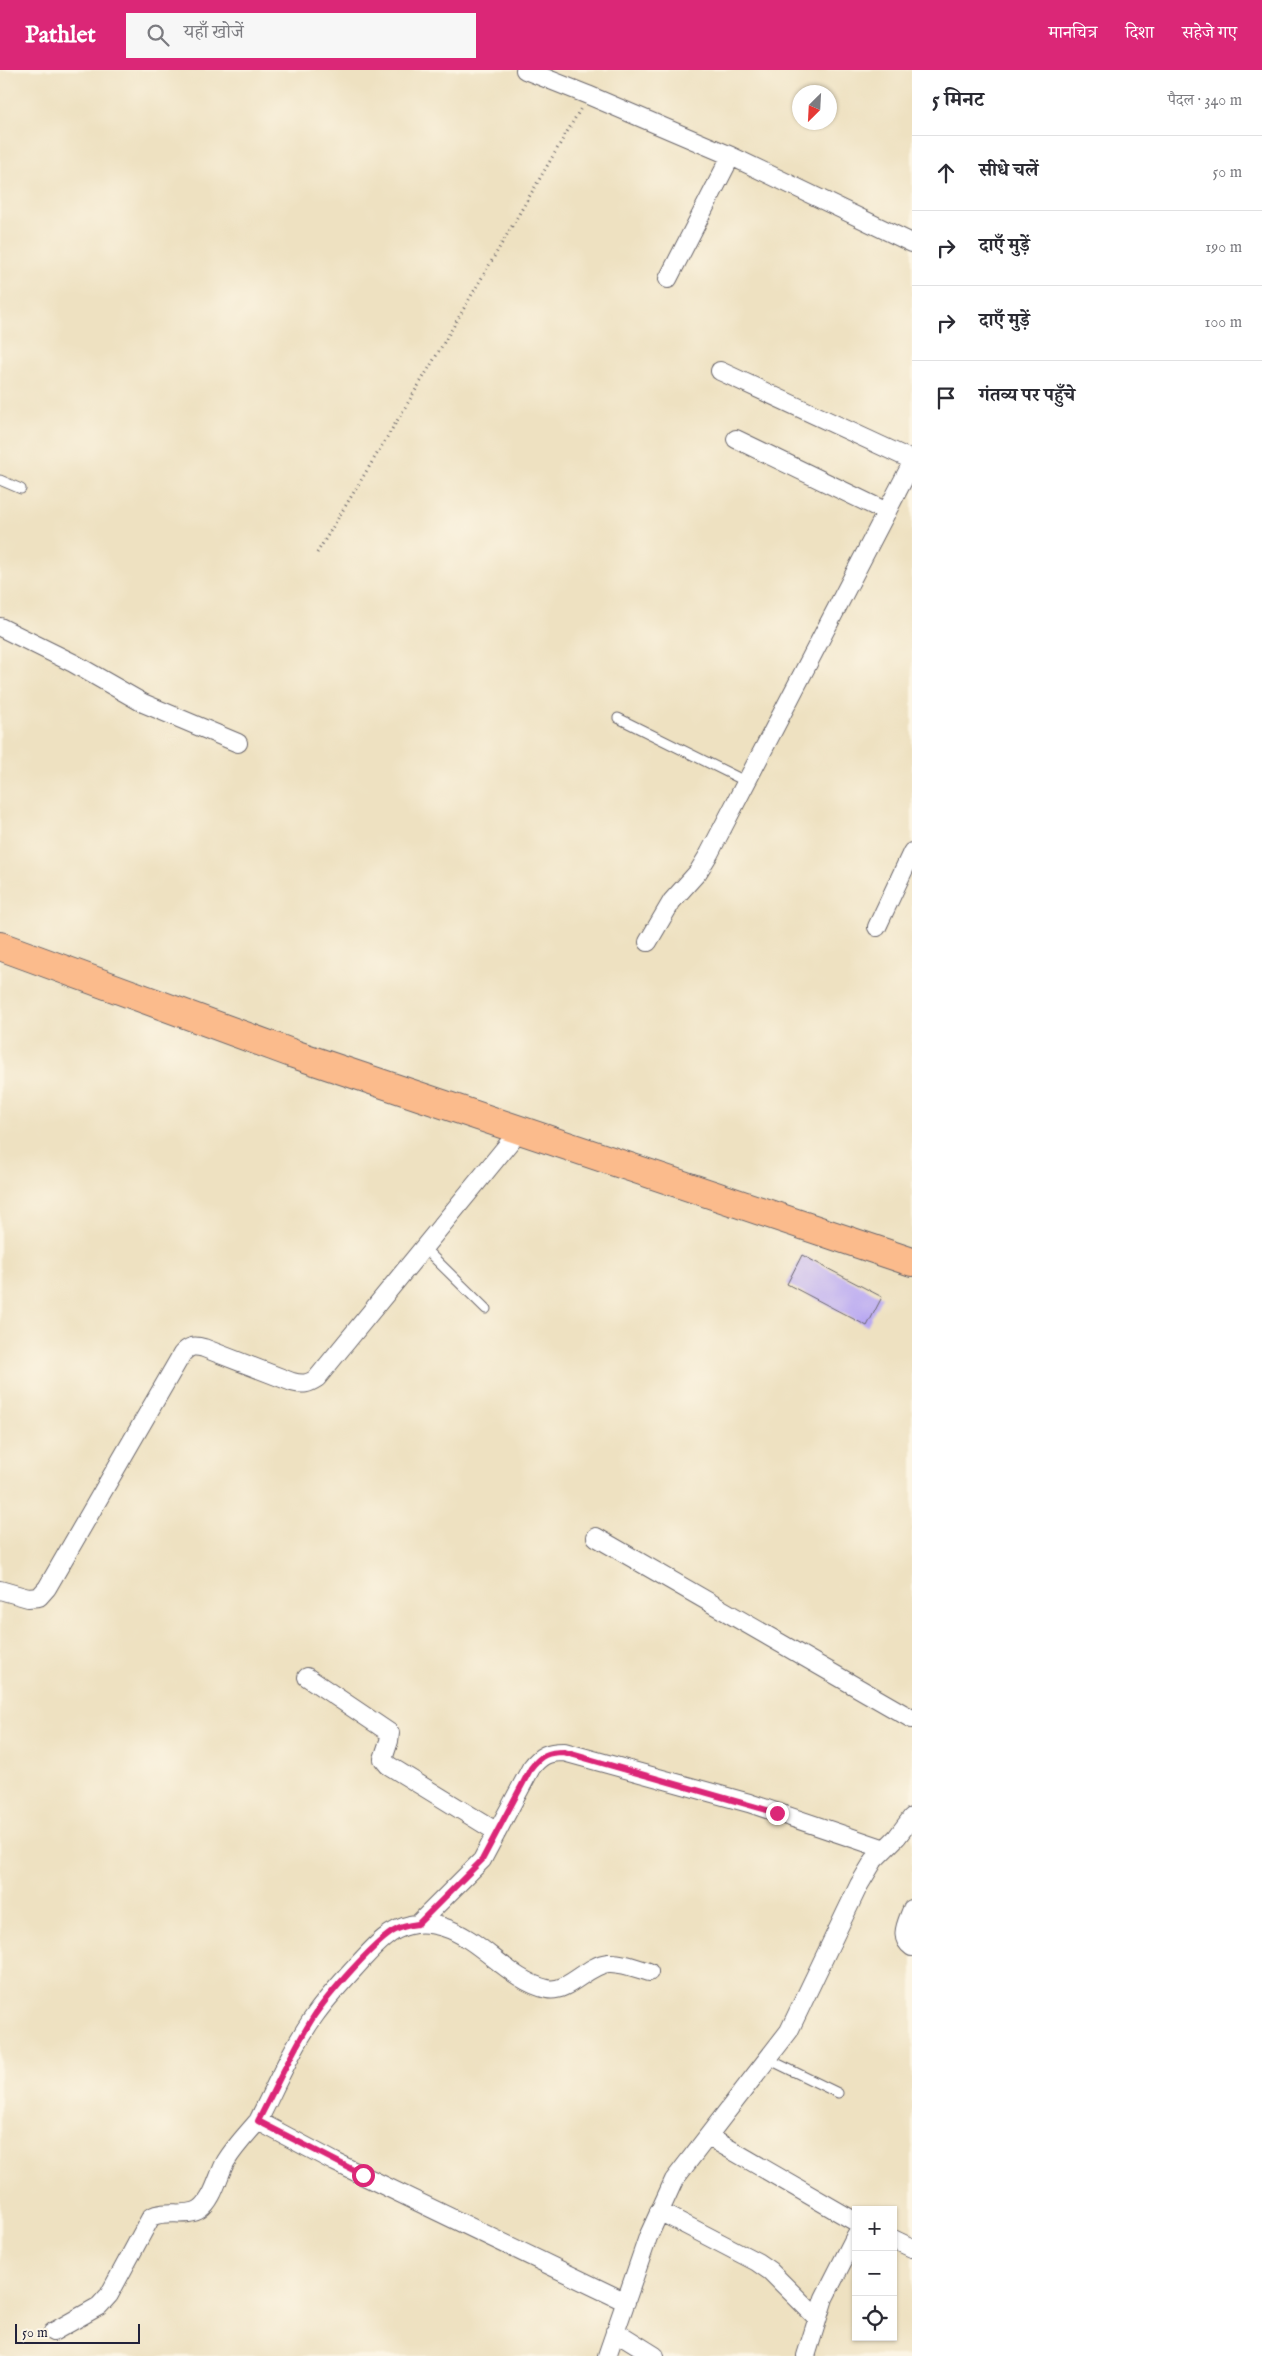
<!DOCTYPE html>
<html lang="hi">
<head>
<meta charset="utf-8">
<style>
  body { margin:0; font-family:"IM FELL English","Noto Serif Devanagari",serif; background:#f7f7f7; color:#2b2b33 }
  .controls { position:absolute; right:15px; bottom:15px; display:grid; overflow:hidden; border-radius:0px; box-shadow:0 1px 4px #0004 }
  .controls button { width:45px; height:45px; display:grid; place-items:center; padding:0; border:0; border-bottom:1px solid #e1e1e2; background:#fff; color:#2b2b33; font:25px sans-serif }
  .compass { position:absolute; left:792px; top:15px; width:45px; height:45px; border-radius:50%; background:#fff; box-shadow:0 1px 4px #0004; rotate:204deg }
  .scale { position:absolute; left:15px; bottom:12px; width:125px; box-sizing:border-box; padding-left:5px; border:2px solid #22223b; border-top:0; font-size:14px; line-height:18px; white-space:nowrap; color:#22223b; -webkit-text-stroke:4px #fcf5e5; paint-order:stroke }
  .stop { position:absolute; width:15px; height:15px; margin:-11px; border:4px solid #db2777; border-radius:50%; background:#fff }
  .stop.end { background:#db2777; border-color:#fff; box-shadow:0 1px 5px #0008 }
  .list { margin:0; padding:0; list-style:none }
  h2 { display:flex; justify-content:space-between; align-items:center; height:65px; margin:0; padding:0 20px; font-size:21px }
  h2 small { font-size:16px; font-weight:400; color:#7c7c81 }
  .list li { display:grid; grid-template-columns:32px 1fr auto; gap:15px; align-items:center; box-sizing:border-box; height:75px; padding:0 20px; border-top:1px solid #e1e1e2 }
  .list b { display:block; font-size:19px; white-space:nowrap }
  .list em { font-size:16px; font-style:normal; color:#7c7c81 }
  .icon { flex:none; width:28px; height:28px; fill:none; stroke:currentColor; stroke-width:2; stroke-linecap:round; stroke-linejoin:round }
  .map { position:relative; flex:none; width:912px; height:2286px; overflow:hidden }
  header { display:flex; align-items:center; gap:30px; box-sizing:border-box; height:70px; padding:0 25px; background:#db2777; color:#fff }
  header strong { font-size:24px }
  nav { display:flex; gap:28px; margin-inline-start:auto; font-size:18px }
  .search { width:350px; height:45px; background:#f7f7f7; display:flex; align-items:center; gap:12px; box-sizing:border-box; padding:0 18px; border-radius:0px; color:#7c7c81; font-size:19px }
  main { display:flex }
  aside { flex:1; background:#fff }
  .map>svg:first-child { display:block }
  .building { fill:#b9a9f2 }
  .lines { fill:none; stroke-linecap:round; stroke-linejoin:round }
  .service-casing { stroke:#69656a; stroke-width:11 }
  .minor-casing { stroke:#69656a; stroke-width:20 }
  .trunk-casing { stroke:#69656a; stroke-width:30 }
  .path { stroke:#69656a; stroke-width:3; stroke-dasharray:1 4; stroke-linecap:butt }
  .service { stroke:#fff; stroke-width:9 }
  .minor { stroke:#fff; stroke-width:18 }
  .trunk { stroke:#fbbb8c; stroke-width:28 }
  .route { stroke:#db2777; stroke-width:6 }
</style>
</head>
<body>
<header>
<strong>Pathlet</strong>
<div class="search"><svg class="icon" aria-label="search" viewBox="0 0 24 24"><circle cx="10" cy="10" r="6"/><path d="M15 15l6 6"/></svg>यहाँ खोजें</div>
<nav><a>मानचित्र</a><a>दिशा</a><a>सहेजे गए</a></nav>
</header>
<main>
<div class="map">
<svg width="912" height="2286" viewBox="0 0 912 2286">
  <rect width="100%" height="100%" fill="#fcf5e5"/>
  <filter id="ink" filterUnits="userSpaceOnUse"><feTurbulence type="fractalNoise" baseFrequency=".02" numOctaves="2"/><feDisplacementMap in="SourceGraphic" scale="10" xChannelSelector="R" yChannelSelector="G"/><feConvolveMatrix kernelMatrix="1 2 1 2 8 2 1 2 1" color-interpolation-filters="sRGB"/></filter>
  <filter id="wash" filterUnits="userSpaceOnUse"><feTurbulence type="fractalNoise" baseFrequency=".0096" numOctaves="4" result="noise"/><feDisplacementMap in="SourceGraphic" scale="20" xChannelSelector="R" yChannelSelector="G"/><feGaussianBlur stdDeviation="1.12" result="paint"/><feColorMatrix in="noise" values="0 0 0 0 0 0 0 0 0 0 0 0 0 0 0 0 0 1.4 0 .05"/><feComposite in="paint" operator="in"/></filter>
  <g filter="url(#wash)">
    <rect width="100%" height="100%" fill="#eee1c1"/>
    <g id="blocks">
      <path class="building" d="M802,1185l80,42 -15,29 -80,-42z"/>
    </g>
  </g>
  <g filter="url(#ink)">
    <use href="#blocks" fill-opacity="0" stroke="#69656a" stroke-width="1"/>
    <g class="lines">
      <g class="service-casing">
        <path id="service" d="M0,410l21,9
          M618,648l129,64
          M424,1178l62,61
          M768,1989l70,34"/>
      </g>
      <g class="minor-casing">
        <path id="minor" d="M525,0l63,25 143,61 181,87
          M668,209l63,-123
          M720,301l192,89
          M736,369l151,73
          M0,557l73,36 70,40 95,40
          M877,857l35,-75
          M648,872l24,-41 26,-29 11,-18 203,-391
          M596,1467l316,182
          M0,1520l28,8 11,-1 8,-9 135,-234c7,-8 12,-9 22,-6l88,34c11,3 16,2 25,-4l202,-247
          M307,1607l83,56 -1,8 -6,18 5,6 109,67
          M912,1839c-5,14 -14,28 0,38
          M418,1854l64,-64 49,-92c10,-13 17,-16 33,-16l185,51 136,46
          M258,2051c18,-35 34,-74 57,-106 14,-20 31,-37 47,-55 13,-14 28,-31 48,-35 11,-3 23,-1 33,2 39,12 65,53 104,62 20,5 40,-24 61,-26 13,-1 28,5 41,9
          M709,2067l147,85
          M659,2141l98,51 13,9 47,47
          M893,2169l19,9
          M615,2261l40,25
          M53,2262l46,-26 10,-11 42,-78c15,-8 36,1 49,-8 14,-10 18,-34 26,-48 9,-15 21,-27 32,-40l77,41 291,140
          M607,2286l41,-119 26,-57 115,-149 70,-146 15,-25 23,-23 15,-20
          M806,2286l18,-58 32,-63"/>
      </g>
      <g class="trunk-casing">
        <path id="trunk" d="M0,876l294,108 618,208"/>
      </g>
      <path class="path" d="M317,483l115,-190 149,-255"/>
      <use href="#service" class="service"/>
      <use href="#minor" class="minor"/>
      <use href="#trunk" class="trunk"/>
    </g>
  </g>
  <g class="lines" filter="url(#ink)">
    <path class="route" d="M363,2105l-105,-54c18,-34 35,-72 56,-105 14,-21 57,-70 78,-84 8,-5 17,-7 26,-8l64,-64 49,-92c10,-13 17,-16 33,-16l213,61"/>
  </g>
</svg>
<div class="controls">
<button>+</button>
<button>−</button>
<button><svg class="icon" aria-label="locate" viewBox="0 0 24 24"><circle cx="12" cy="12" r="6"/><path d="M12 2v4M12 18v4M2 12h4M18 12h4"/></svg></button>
</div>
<svg class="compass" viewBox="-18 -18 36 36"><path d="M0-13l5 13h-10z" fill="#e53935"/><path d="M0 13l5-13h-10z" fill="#7c7c81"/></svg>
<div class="scale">50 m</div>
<div class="stop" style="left:363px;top:2105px"></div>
<div class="stop end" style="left:777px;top:1743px"></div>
</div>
<aside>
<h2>5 मिनट<small>पैदल · 340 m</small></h2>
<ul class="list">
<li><svg class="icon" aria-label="ahead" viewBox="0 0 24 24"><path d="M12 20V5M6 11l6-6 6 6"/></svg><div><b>सीधे चलें</b></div><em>50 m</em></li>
<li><svg class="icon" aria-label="right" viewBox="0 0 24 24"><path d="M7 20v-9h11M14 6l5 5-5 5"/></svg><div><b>दाएँ मुड़ें</b></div><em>190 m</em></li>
<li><svg class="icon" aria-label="right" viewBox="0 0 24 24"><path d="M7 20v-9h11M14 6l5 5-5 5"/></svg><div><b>दाएँ मुड़ें</b></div><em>100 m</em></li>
<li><svg class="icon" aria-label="arrive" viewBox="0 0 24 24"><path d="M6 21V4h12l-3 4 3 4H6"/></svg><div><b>गंतव्य पर पहुँचे</b></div></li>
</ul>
</aside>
</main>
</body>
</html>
